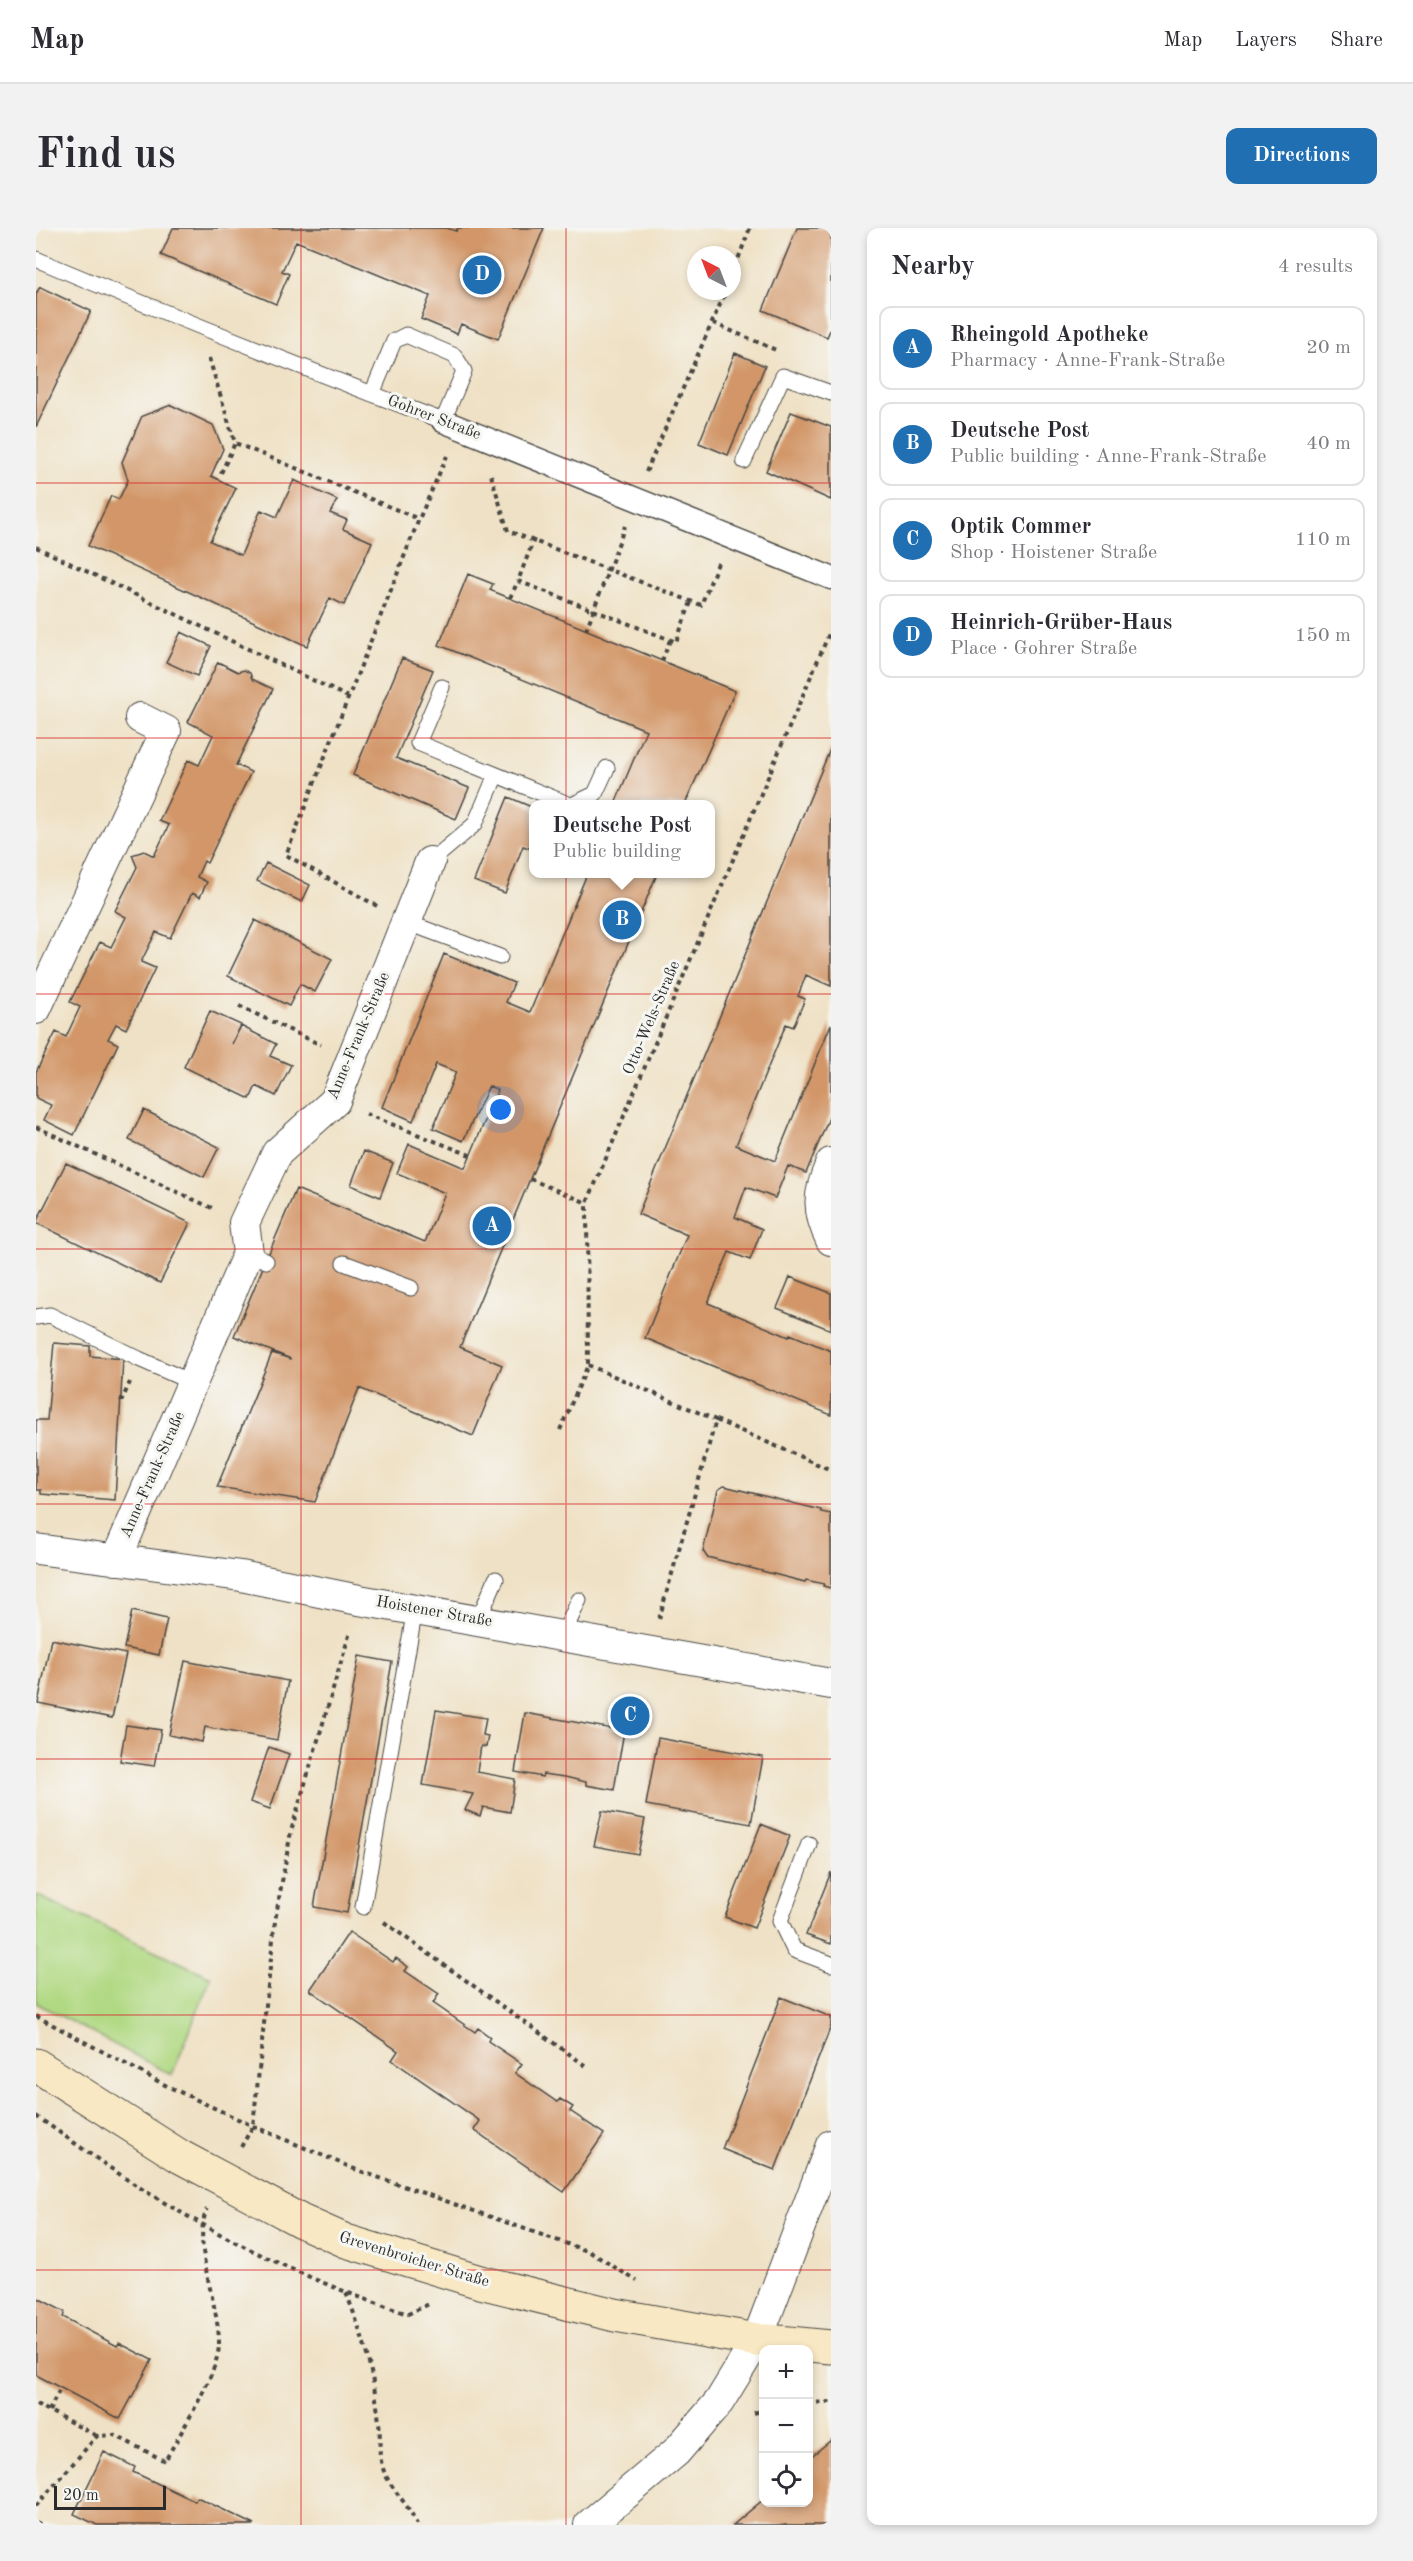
<!DOCTYPE html>
<html lang="en">
<head>
<meta charset="utf-8">
<style>
  body { margin:0; font-family:"Old Standard TT",serif; background:#f2f2f3; color:#2b2b33 }
  .controls { position:absolute; right:18px; bottom:18px; display:grid; overflow:hidden; border-radius:12px; box-shadow:0 3px 9px #0003 }
  .controls button { width:54px; height:54px; display:grid; place-items:center; padding:0; border:0; border-bottom:2px solid #e1e1e2; background:#fff; color:#2b2b33; font:30px sans-serif }
  .compass { position:absolute; left:651px; top:18px; width:54px; height:54px; border-radius:50%; background:#fff; box-shadow:0 3px 9px #0003; rotate:318deg }
  .scale { position:absolute; left:18px; bottom:15px; width:112px; box-sizing:border-box; padding-left:6px; border:3px solid #2b2b2b; border-top:0; font-size:16px; line-height:21px; white-space:nowrap; color:#2b2b2b; -webkit-text-stroke:4px #f6f6f2; paint-order:stroke }
  .you { position:absolute; left:465px; top:882px; width:21px; height:21px; margin:-15px; border:4px solid #fff; border-radius:50%; background:#1a73e8; box-shadow:0 0 0 9px #1a73e833 }
  .badge { display:grid; place-items:center; width:39px; height:39px; border-radius:50%; background:#1f6fb2; color:#fff; font-size:20px; font-weight:700 }
  .pin { position:absolute; translate:-50% -50%; border:3px solid #fff; box-shadow:0 2px 6px #0006 }
  .popup { position:absolute; left:493px; top:572px; width:186px; height:78px; box-sizing:border-box; display:grid; place-content:center; border-radius:12px; background:#fff; filter:drop-shadow(0 2px 4px #0005); font-size:20px; white-space:nowrap; color:#7c7c81 }
  .popup b { font-size:22px; color:#2b2b33 }
  .popup::after { content:''; position:absolute; left:50%; top:100%; margin-left:-12px; border:12px solid transparent; border-top-color:#fff }
  .list { margin:0; padding:0; list-style:none }
  h2 { display:flex; justify-content:space-between; align-items:center; height:78px; margin:0; padding:0 24px; font-size:26px }
  h2 small { font-size:20px; font-weight:400; color:#7c7c81 }
  .list li { display:grid; grid-template-columns:39px 1fr auto; gap:18px; align-items:center; box-sizing:border-box; height:84px; margin:0 12px 12px; padding:0 12px; border:2px solid #e1e1e2; border-radius:12px }
  .list b { display:block; font-size:22px; white-space:nowrap }
  .list p { margin:0; font-size:20px; white-space:nowrap; color:#7c7c81 }
  .list em { font-size:20px; font-style:normal; color:#7c7c81 }
  .icon { flex:none; width:33px; height:33px; fill:none; stroke:currentColor; stroke-width:2; stroke-linecap:round; stroke-linejoin:round }
  .map { position:relative; flex:none; width:795px; height:2297px; overflow:hidden; border-radius:12px }
  header { display:flex; align-items:center; gap:36px; box-sizing:border-box; height:84px; padding:0 30px; background:#fff; border-bottom:2px solid #e1e1e2 }
  header strong { font-size:28px }
  nav { display:flex; gap:33px; margin-inline-start:auto; font-size:21px }
  .intro { display:flex; align-items:center; justify-content:space-between; box-sizing:border-box; height:144px; padding:0 36px }
  h1 { margin:0; font-size:42px }
  .button { padding:15px 27px; border-radius:12px; background:#1f6fb2; color:#fff; font-size:21px; font-weight:700 }
  main { display:flex; gap:36px; padding:0 36px }
  aside { flex:1; background:#fff; border-radius:12px; box-shadow:0 3px 9px #0003 }
  .map>svg:first-child { display:block }
  .green { fill:#b1d983; stroke:#6e8257; stroke-width:1.5 }
  .building { fill:#d29668 }
  .lines { fill:none; stroke-linecap:round; stroke-linejoin:round }
  .service-casing { stroke:#484642; stroke-width:17 }
  .pedestrian-casing { stroke:#484642; stroke-width:25 }
  .minor-casing { stroke:#484642; stroke-width:32 }
  .secondary-casing { stroke:#484642; stroke-width:35 }
  .path { stroke:#484642; stroke-width:4; stroke-dasharray:4.5 4.5; stroke-linecap:butt }
  .service { stroke:#fff; stroke-width:15 }
  .pedestrian { stroke:#fff; stroke-width:22 }
  .minor { stroke:#fff; stroke-width:30 }
  .secondary { stroke:#f8e8c3; stroke-width:33 }
  .grid { fill:none; stroke:#d62828; stroke-width:1.5; stroke-opacity:0.55 }
  .labels { text-anchor:middle; dominant-baseline:central; stroke-width:6; stroke-linejoin:round; paint-order:stroke }
  .street-label { font-size:16px; fill:#2b2b2b; stroke:#f6f6f2 }
</style>
</head>
<body>
<header>
<strong>Map</strong>
<nav><a>Map</a><a>Layers</a><a>Share</a></nav>
</header>
<div class="intro"><h1>Find us</h1><a class="button">Directions</a></div>
<main>
<div class="map">
<svg width="795" height="2297" viewBox="0 0 795 2297">
  <rect width="100%" height="100%" fill="#f6f6f2"/>
  <filter id="ink" filterUnits="userSpaceOnUse"><feTurbulence type="fractalNoise" baseFrequency=".0167" numOctaves="2"/><feDisplacementMap in="SourceGraphic" scale="12" xChannelSelector="R" yChannelSelector="G"/><feConvolveMatrix kernelMatrix="1 2 1 2 8 2 1 2 1" color-interpolation-filters="sRGB"/></filter>
  <filter id="wash" filterUnits="userSpaceOnUse"><feTurbulence type="fractalNoise" baseFrequency=".008" numOctaves="4" result="noise"/><feDisplacementMap in="SourceGraphic" scale="24" xChannelSelector="R" yChannelSelector="G"/><feGaussianBlur stdDeviation="1.35" result="paint"/><feColorMatrix in="noise" values="0 0 0 0 0 0 0 0 0 0 0 0 0 0 0 0 0 1.4 0 .05"/><feComposite in="paint" operator="in"/></filter>
  <g filter="url(#wash)">
    <rect width="100%" height="100%" fill="#efe1c5"/>
    <path class="green" d="M0,1667l175,82 -39,98 -136,-72z"/>
    <g id="blocks">
      <path class="building" d="M137,0h274l9,3 2,-3h86l-46,111 -37,-15 -4,10 -36,-15 9,-23 -134,-55 -14,30 7,3 -13,30 -115,-49z
        M761,0h34v100l-4,9 -64,-27z
        M4,59l51,24 -55,116v-133z
        M699,125l30,13 -37,89 -29,-12z
        M135,177l42,20 10,24 -12,27 25,12 -26,53 31,14 20,-45 16,7 17,-37 43,20 -7,13 17,7 -4,9 29,13 -28,63 -14,-7 -23,48 -219,-100 23,-50 8,3 9,-19 -6,-18 20,-46z
        M755,184l40,15v73l-65,-29z
        M432,346l25,10 -3,6 245,101 -50,113h-70l31,-74 -207,-85z
        M145,404l30,14 -14,30 -31,-14z
        M366,430l31,12 -37,88 73,30 -13,31 -103,-44z
        M182,434l20,10 6,-2 6,3 2,6 21,10 -37,76 15,7 -44,91 -3,-2 -7,16 10,5 -7,15 -8,-4 -22,45 -14,-6 -15,30 14,6 -29,61 -10,-5 -8,15 10,5 -44,91 -30,-15 7,-15 -15,-7v-26l20,-40 10,5 14,-30 -10,-5 30,-60 11,5 15,-30 -11,-6 22,-44 -5,-12 12,-4 10,5 15,-31 -10,-4 29,-61 11,5 14,-30 -25,-13z
        M795,519v239l-25,-11 -8,21 7,3 -12,28 -7,-3 -50,121 39,16 56,-137v89l-25,60 -18,-7 -13,32 -29,-11 -11,30 27,12 -12,31 -21,-8 -21,51 81,34 1,-3 41,17v64l-186,-77 42,-103 -49,-21z
        M472,569l26,11v42l-11,-4 -18,47 -31,-12z
        M230,635l44,22 -8,17 -45,-21z
        M551,646h70l-197,473 42,18 -29,71 -114,-48 -44,114 -98,-15 55,-134 19,6 -57,-23 62,-147 129,53 20,-49 -48,-20 12,-29 56,24 33,-78 -9,-4 -26,55 -30,-13 23,-56 -20,-8 -23,57 -31,-14 62,-153 70,29 -8,19 24,10z
        M219,692l77,39 -17,33 -15,-8 -11,22 -61,-30z
        M174,783l31,14 -9,19 9,-18 35,18 -6,12 21,9 -15,31 -20,-10 -6,13 -66,-32z
        M108,882l75,37 -15,30 -75,-37z
        M328,923l29,12 -13,34 -29,-12z
        M30,935l124,60 -30,60 -124,-60z
        M754,1049l41,16v37l-54,-22z
        M18,1115l36,3v10l33,3 -8,141 -74,-6v-4h-5v-70h11z
        M688,1258l97,24v2l10,2v74l-8,-2 1,-2 -18,-4 -1,2 -98,-25 -4,-6 15,-61z
        M96,1383l35,8 -8,36 -35,-7z
        M15,1411l75,15 -14,64 -74,-15z
        M323,1428l33,6 -45,251 -33,-6z
        M149,1433l103,20 -11,59 -72,-13 -3,15 -33,-7z
        M400,1482l50,8 -3,17 5,1 -2,11 -5,-1 -4,26 38,7 -5,33 -27,-5 -3,9 -15,-6 8,-16 -50,-9z
        M489,1485l99,18 -10,59 -28,-5v-3l-21,-5 -22,-3 -1,3 -27,-5z
        M90,1497l35,5 -7,36 -34,-5z
        M622,1510l105,19 -12,67 -105,-19z
        M233,1519l20,7 -19,55 -20,-7z
        M566,1583l43,8 -7,35 -44,-8z
        M725,1596l29,12 -36,92 -29,-11z
        M795,1644v72l-25,-9z
        M313,1704l44,30 3,-4 12,9 -3,4 34,23 -6,9 42,29 3,-4 12,9 -2,4 34,23 -7,9 42,29 3,-3 13,8 -3,4 34,23 -40,58 -90,-62 6,-9 -88,-61 6,-9 -88,-61z
        M745,1769l50,20v9l-56,144 -53,-21z
        M0,2069l29,15 -2,5 54,29 2,-3 33,17 -32,59 -84,-44z
        M795,2212v85h-98l31,-26v3h44v-43z
        M68,2224l31,15 -2,5 62,29 2,-4 58,28h-158l-23,-11z"/>
    </g>
  </g>
  <g filter="url(#ink)">
    <use href="#blocks" fill-opacity="0" stroke="#484642" stroke-width="1.5"/>
    <g class="lines">
      <g class="service-casing">
        <path id="service" d="M0,31c135,57 270,110 407,162l21,-50 -9,-15 -49,-21 -12,6 -22,53
          M708,233l39,-85 48,17
          M406,459l-24,56 150,61
          M538,576l21,-10 12,-26
          M394,634l45,-38 21,-49
          M370,694l94,35
          M212,1025l18,8
          M308,1035l67,25
          M0,1089l14,-2 89,44 54,24
          M442,1392l18,-41
          M527,1407l16,-35
          M773,1616l-29,77 14,29 37,14
          M327,1679l52,-298"/>
      </g>
      <g class="pedestrian-casing">
        <path id="pedestrian" d="M407,193l388,157"/>
      </g>
      <g class="minor-casing">
        <path id="minor" d="M0,781l130,-278 -26,-13
          M795,935c-13,30 -15,47 0,77
          M0,1321l205,27 118,24 472,84
          M80,1332l132,-307 -4,-30 33,-70 58,-52 95,-239
          M553,2297l87,-73 43,-50 38,-62 74,-195"/>
      </g>
      <g class="secondary-casing">
        <path id="secondary" d="M0,1837l145,92 120,64 45,20 134,41 135,33 142,25 74,7"/>
      </g>
      <path class="path" d="M696,47l18,-47
        M677,95l63,27
        M173,130l26,85 184,76
        M610,244l80,-181
        M185,245l14,-30
        M455,247l17,56 193,74 17,-42
        M498,311l-16,42 158,61 15,-40
        M0,319l312,150
        M474,370l8,-17
        M550,402l39,-104
        M626,433l8,-21
        M341,678l-91,-51 133,-336 28,-63
        M203,778l82,39
        M330,886l104,41
        M0,899l176,81
        M494,951l57,24
        M552,1137l128,55 -57,199
        M84,1171l2,1 8,-18
        M680,1192l115,50
        M524,1202l28,-65 -1,-162 244,-574
        M348,1694l202,144
        M0,1788l131,70 86,40 99,42 238,84 47,29
        M0,1888c38,26 75,54 114,78 80,49 168,91 258,120l21,-10
        M205,1919l12,-21 22,-205 16,-90 59,-199
        M310,2065c17,41 29,86 33,130 2,13 -1,25 2,38 5,26 27,40 36,64
        M772,2175l23,-1
        M0,2176l61,32
        M13,2183l12,-24
        M718,2185l10,-3
        M0,2278l61,-70 17,-1 51,26c15,-28 53,-87 54,-116 1,-39 -28,-99 -12,-136
        M0,2294l6,3"/>
      <use href="#service" class="service"/>
      <use href="#pedestrian" class="pedestrian"/>
      <use href="#minor" class="minor"/>
      <use href="#secondary" class="secondary"/>
    </g>
  </g>
  <path class="grid" d="M265,0v2297M530,0v2297M0,255h795M0,510h795M0,766h795M0,1021h795M0,1276h795M0,1531h795M0,1787h795M0,2042h795"/>
  <g class="labels">
    <g class="street-label">
      <text transform="translate(398 190) rotate(21)">Gohrer Straße</text>
      <text transform="translate(616 790) rotate(-67)">Otto-Wels-Straße</text>
      <text transform="translate(323 808) rotate(-67)">Anne-Frank-Straße</text>
      <text transform="translate(117 1247) rotate(-66)">Anne-Frank-Straße</text>
      <text transform="translate(398 1384) rotate(10)">Hoistener Straße</text>
      <text transform="translate(378 2032) rotate(17)">Grevenbroicher Straße</text>
    </g>
  </g>
</svg>
<div class="controls">
<button>+</button>
<button>−</button>
<button><svg class="icon" aria-label="locate" viewBox="0 0 24 24"><circle cx="12" cy="12" r="6"/><path d="M12 2v4M12 18v4M2 12h4M18 12h4"/></svg></button>
</div>
<svg class="compass" viewBox="-18 -18 36 36"><path d="M0-13l5 13h-10z" fill="#e53935"/><path d="M0 13l5-13h-10z" fill="#7c7c81"/></svg>
<div class="scale">20 m</div>
<div class="you"></div>
<div class="pin badge" style="left:456px;top:998px">A</div>
<div class="pin badge" style="left:586px;top:692px">B</div>
<div class="popup"><b>Deutsche Post</b>Public building</div>
<div class="pin badge" style="left:594px;top:1488px">C</div>
<div class="pin badge" style="left:446px;top:47px">D</div>
</div>
<aside>
<h2>Nearby<small>4 results</small></h2>
<ul class="list">
<li><span class="badge">A</span><div><b>Rheingold Apotheke</b><p>Pharmacy · Anne-Frank-Straße</p></div><em>20 m</em></li>
<li><span class="badge">B</span><div><b>Deutsche Post</b><p>Public building · Anne-Frank-Straße</p></div><em>40 m</em></li>
<li><span class="badge">C</span><div><b>Optik Commer</b><p>Shop · Hoistener Straße</p></div><em>110 m</em></li>
<li><span class="badge">D</span><div><b>Heinrich-Grüber-Haus</b><p>Place · Gohrer Straße</p></div><em>150 m</em></li>
</ul>
</aside>
</main>
</body>
</html>
